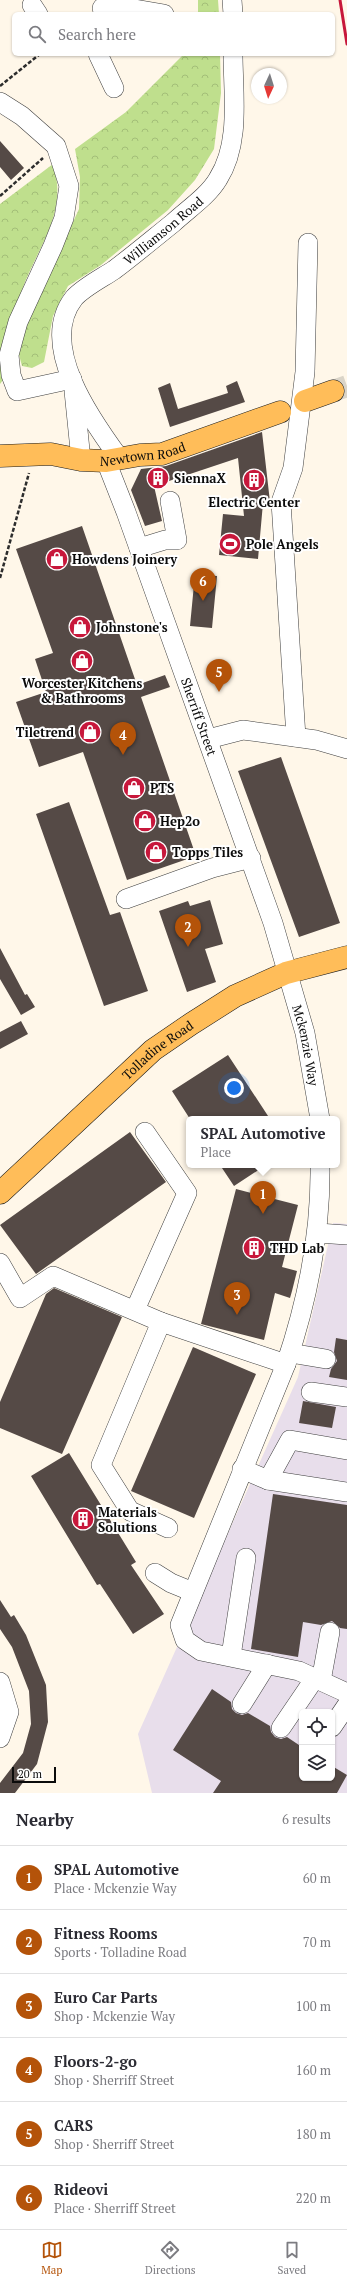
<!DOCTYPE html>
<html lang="en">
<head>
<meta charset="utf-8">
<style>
  body { margin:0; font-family:"PT Serif",serif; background:#f2f2f3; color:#2b2b33 }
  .controls { position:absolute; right:12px; bottom:12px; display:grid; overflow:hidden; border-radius:6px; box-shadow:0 1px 3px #0004 }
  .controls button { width:36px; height:36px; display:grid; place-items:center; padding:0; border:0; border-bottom:1px solid #e1e1e2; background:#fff; color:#2b2b33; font:20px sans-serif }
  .compass { position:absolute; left:251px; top:68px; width:36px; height:36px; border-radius:50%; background:#fff; box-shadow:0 1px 3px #0004; rotate:184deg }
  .scale { position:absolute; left:12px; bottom:10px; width:44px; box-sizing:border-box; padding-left:4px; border:2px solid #0b0b0b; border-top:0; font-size:11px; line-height:14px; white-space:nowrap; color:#0b0b0b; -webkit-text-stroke:3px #fff; paint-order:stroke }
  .you { position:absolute; left:234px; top:1088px; width:14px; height:14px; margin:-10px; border:3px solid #fff; border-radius:50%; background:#1a73e8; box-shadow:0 0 0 6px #1a73e833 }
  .badge { display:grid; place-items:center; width:26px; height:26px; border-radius:50%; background:#b45309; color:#fff; font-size:13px; font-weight:700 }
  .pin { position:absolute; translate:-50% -33px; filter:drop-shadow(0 1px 2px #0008) }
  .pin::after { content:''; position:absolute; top:21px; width:14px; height:12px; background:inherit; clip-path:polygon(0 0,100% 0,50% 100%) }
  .popup { position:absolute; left:186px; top:1116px; width:154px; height:52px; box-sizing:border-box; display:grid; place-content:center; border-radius:6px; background:#fff; filter:drop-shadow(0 1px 3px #0005); font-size:13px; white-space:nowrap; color:#7c7c81 }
  .popup b { font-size:15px; color:#2b2b33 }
  .popup::after { content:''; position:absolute; left:50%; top:100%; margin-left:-8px; border:8px solid transparent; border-top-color:#fff }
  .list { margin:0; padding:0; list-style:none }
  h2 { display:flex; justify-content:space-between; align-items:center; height:52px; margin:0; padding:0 16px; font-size:17px }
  h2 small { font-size:13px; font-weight:400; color:#7c7c81 }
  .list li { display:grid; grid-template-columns:26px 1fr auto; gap:12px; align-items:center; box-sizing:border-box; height:64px; padding:0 16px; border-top:1px solid #e1e1e2 }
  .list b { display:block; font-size:15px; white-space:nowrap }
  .list p { margin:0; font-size:13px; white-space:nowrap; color:#7c7c81 }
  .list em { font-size:13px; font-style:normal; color:#7c7c81 }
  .icon { flex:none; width:22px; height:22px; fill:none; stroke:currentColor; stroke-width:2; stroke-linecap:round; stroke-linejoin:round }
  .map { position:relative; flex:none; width:347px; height:1793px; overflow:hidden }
  .search { position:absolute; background:#fff; box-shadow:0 1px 3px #0004; left:12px; right:12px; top:12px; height:44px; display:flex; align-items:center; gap:10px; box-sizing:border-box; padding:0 14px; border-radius:6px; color:#7c7c81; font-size:15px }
  .sheet { height:436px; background:#fff }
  nav { display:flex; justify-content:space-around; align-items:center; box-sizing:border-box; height:56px; border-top:1px solid #e1e1e2; background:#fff; font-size:11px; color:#7c7c81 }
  nav a { display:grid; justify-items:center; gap:2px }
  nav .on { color:#b45309 }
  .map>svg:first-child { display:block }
  .industrial { fill:#e8deeb; fill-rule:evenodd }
  .forest { fill:url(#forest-crowns) }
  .building { fill:#554a46 }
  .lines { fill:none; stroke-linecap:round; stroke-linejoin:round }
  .major-tunnel { stroke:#dad4c8; stroke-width:22; stroke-dasharray:22 11; stroke-linecap:butt }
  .minor-casing { stroke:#3e3e3e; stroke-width:20 }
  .major-casing { stroke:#1c1c1c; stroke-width:23 }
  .path { stroke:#2d2d2d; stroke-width:2.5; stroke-dasharray:4 2; stroke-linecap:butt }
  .minor { stroke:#fff; stroke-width:19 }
  .major { stroke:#ffbd59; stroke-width:22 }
  .rail { stroke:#c7173b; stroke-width:3 }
  .labels { text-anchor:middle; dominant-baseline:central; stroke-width:4; stroke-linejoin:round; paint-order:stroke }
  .street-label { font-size:13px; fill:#0b0b0b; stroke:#fff }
  .poi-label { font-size:13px; font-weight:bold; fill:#0b0b0b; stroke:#fff; text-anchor:start }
</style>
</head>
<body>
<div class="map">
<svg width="347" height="1793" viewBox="0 0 347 1793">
  <defs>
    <pattern id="forest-crowns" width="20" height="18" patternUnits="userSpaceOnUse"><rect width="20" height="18" fill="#bfdf8d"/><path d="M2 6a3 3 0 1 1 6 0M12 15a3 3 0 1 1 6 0" fill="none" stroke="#a3be78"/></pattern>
  </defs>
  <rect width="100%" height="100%" fill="#fff7e9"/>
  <path class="industrial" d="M333,1223l14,1v569h-195l-14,-59 160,-357zM302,1712h30v66h-30z"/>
  <path class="forest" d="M198,0h20l1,14h-21z
    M184,54h36l1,39 -7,56 -19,31 -27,30 -67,55 -33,21 -15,30 -9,46 -12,6 -10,-2 -4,-15 10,-32 51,-110 1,-32 -5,-28 51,-37z
    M53,164c17,52 -20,87 -33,133 -7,25 -9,53 -14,79l-6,8v-180z"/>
  <path class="building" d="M0,141l24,27 -13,12 -11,-13z
    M237,381l8,21 -75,25 -12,-39 12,-5 8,26 50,-16 -2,-7z
    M262,432l8,70 -7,1 -5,56 -39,-4 4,-41 21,2 -6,-58 -84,28 8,35 -17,5 -14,-36 10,-21 25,-3z
    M82,526l55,159 28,-10 5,12 -29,10 55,159 -69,24 -44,-128 -44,15 -23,-65 30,-10 -11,-33 18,-6 -37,-104z
    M195,574l22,2 -5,52 -22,-2z
    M281,757l59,166 -41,14 -61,-166z
    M69,802l41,113 10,-3 28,79 -44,15 -68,-192z
    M210,900l13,44 -18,5 11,33 -29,10 -28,-81 29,-10 2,5z
    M0,948l25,47 2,-1 8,13 -14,8 -21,-36z
    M21,1021l7,13 -28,15v-17z
    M228,1055l42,64h-80l-18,-28z
    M130,1132l36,50 -130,92 -36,-49z
    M220,1165h46l-32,21z
    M236,1189l62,16 -16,62 15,4 -5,20 -2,7 -15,-5 -11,47 -63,-16z
    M54,1288l68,29 -60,137 -62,-26v-26l46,-108z
    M336,1338l11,2v40l-18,-3 2,-8 6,-8 -3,-9z
    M193,1347l63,27 -62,144 -63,-27z
    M303,1401l33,6 -4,21 -33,-5z
    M69,1453l67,109 -5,3 33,49 -31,20 -33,-50 -3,1 -66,-109z
    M273,1494l74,11v124l-7,-1 -8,-7 -11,4 -18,-3 -5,35 -47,-8z
    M0,1600l11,17 3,-2 12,20 20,50 2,37 -11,42 -22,29h-15v-10l23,-30 8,-29 -2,-33 -17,-44 -12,-18z
    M212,1689l19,13 1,7 4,4 6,2 6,-2 22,13 1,6 4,5 6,2 6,-2 15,10v31h30v-12l15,9 -10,18h-124l8,-12 -48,-31z"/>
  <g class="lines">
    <path class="major-tunnel" d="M333,391l14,-5"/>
    <g class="minor-casing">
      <g id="minor">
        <path d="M232,0l1,14"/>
        <path d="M32,5l6,9"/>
        <path d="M102,8h26l36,6"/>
        <path d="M98,54l16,34"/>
        <path d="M0,102l22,14 34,30 13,40 -5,32 -11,28 -35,76 -5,18 -4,15 2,20 6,16 55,-12"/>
        <path d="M74,391l7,69"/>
        <path id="s1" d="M120,459c-28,-38 -83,-114 -46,-161 10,-11 28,-20 40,-28 20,-15 39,-31 59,-47 15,-14 35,-27 45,-44 23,-36 15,-85 15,-125"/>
        <path id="s2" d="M106,461l20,51 147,411 32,110 15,86"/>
        <path d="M139,548l26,-8h12l-7,-39"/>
        <path d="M296,737l-15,-235 12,-34 12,-96 3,-129"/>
        <path d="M208,739l35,-9 73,10 31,9"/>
        <path d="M126,899l86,-31 39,-10"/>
        <path d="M320,1165c1,69 -12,134 -34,199l-106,261 5,15 16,11 98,20 48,22"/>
        <path d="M318,1233l29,2"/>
        <path d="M0,1263l20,35 33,-22 108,46 125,42"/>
        <path d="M135,1310l52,-117 -42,-61"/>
        <path d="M161,1322l-60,143 29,46 38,17"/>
        <path d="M290,1353l36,6"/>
        <path d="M311,1392l36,5"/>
        <path d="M242,1469l26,11 79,12"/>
        <path d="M268,1480l22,-40 57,10"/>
        <path d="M155,1573l16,10 22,9"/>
        <path d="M231,1656l15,-98"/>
        <path d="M321,1681l9,-49"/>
        <path d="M0,1682l9,30 -9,26"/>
        <path d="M242,1704l25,-40"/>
        <path d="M332,1727l15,-22"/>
        <path d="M281,1728l34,-50"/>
      </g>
    </g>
    <g class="major-casing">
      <g id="major">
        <path d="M305,401l28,-10"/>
        <path id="s3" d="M0,456l51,-2 30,6 25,1 34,-6 22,-1 118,-42"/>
        <path id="s4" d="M0,1193l153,-143 38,-26 44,-28 51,-23 61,-16"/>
      </g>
    </g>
    <path class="path" d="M0,86l40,-32
      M0,196l43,-38
      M0,578l29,-105"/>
    <use href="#minor" class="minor"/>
    <use href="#major" class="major"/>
    <path class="rail" d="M340,0l7,44"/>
  </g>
  <defs>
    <g id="building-disc" transform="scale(1.15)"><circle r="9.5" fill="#c7173b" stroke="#fff"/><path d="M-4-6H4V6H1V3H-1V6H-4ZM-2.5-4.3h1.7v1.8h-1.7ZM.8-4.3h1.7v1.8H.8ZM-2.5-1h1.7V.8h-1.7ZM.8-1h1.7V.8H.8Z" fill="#fff"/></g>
    <g id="stadium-disc" transform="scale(1.15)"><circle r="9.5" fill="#c7173b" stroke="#fff"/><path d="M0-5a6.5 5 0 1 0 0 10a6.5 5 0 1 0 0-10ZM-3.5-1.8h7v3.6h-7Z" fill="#fff"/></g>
    <g id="shop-disc" transform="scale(1.15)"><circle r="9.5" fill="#c7173b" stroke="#fff"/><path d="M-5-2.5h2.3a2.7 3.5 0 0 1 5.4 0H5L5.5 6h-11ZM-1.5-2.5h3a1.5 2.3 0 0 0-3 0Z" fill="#fff"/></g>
  </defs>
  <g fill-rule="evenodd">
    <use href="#building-disc" x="158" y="478"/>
    <use href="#building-disc" x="254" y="480"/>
    <use href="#stadium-disc" x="230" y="544"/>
    <use href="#shop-disc" x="57" y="559"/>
    <use href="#shop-disc" x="80" y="627"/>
    <use href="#shop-disc" x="82" y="661"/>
    <use href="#shop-disc" x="90" y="732"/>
    <use href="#shop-disc" x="134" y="788"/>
    <use href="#shop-disc" x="145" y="821"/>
    <use href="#shop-disc" x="156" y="852"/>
    <use href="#building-disc" x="254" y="1248"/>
    <use href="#building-disc" x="83" y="1519"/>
  </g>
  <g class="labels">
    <g class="street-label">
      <text stroke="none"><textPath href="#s1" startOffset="291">Williamson Road</textPath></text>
      <text stroke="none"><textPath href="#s3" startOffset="144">Newtown Road</textPath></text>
      <text stroke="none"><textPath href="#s2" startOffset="272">Sherriff Street</textPath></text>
      <text stroke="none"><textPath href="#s2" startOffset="618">Mckenzie Way</textPath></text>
      <text stroke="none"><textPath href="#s4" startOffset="213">Tolladine Road</textPath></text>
    </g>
    <g class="poi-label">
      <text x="174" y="478">SiennaX</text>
      <text x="254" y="502" text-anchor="middle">Electric Center</text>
      <text x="246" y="544">Pole Angels</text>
      <text x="72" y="559">Howdens Joinery</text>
      <text x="96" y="627">Johnstone's</text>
      <text x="82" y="683" text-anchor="middle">Worcester Kitchens<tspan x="82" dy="15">&amp; Bathrooms</tspan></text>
      <text x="74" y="732" text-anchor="end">Tiletrend</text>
      <text x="150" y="788">PTS</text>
      <text x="160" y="821">Hep2o</text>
      <text x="172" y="852">Topps Tiles</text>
      <text x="270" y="1248">THD Lab</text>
      <text x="98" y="1512">Materials<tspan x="98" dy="15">Solutions</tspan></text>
    </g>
  </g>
</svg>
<div class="controls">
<button><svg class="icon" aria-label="locate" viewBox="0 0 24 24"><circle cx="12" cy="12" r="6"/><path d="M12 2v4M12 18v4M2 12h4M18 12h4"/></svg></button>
<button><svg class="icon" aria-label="layers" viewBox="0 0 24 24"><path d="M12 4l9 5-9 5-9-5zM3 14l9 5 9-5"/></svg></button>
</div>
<svg class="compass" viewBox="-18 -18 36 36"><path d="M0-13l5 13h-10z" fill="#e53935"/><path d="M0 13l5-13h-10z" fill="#7c7c81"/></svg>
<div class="scale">20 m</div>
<div class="you"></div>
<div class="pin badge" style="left:263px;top:1214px">1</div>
<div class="popup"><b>SPAL Automotive</b>Place</div>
<div class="pin badge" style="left:188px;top:947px">2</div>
<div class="pin badge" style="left:237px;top:1315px">3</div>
<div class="pin badge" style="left:123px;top:755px">4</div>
<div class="pin badge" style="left:219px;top:692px">5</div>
<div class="pin badge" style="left:203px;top:601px">6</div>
<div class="search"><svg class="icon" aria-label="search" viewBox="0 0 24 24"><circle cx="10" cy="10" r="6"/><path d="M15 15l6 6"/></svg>Search here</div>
</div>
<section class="sheet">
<h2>Nearby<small>6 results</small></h2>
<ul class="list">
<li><span class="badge">1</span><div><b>SPAL Automotive</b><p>Place · Mckenzie Way</p></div><em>60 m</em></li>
<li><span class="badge">2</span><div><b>Fitness Rooms</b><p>Sports · Tolladine Road</p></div><em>70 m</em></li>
<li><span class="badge">3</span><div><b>Euro Car Parts</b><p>Shop · Mckenzie Way</p></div><em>100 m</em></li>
<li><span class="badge">4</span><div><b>Floors-2-go</b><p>Shop · Sherriff Street</p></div><em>160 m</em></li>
<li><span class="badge">5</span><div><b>CARS</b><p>Shop · Sherriff Street</p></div><em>180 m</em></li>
<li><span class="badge">6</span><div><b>Rideovi</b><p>Place · Sherriff Street</p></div><em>220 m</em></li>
</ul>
</section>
<nav>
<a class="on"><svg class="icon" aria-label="map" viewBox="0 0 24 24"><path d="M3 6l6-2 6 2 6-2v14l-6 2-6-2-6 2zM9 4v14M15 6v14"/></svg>Map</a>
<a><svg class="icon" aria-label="directions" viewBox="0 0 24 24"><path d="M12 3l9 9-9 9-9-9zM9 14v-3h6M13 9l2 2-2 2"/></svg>Directions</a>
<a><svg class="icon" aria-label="saved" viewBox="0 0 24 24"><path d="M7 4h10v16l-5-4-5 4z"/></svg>Saved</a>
</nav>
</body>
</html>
